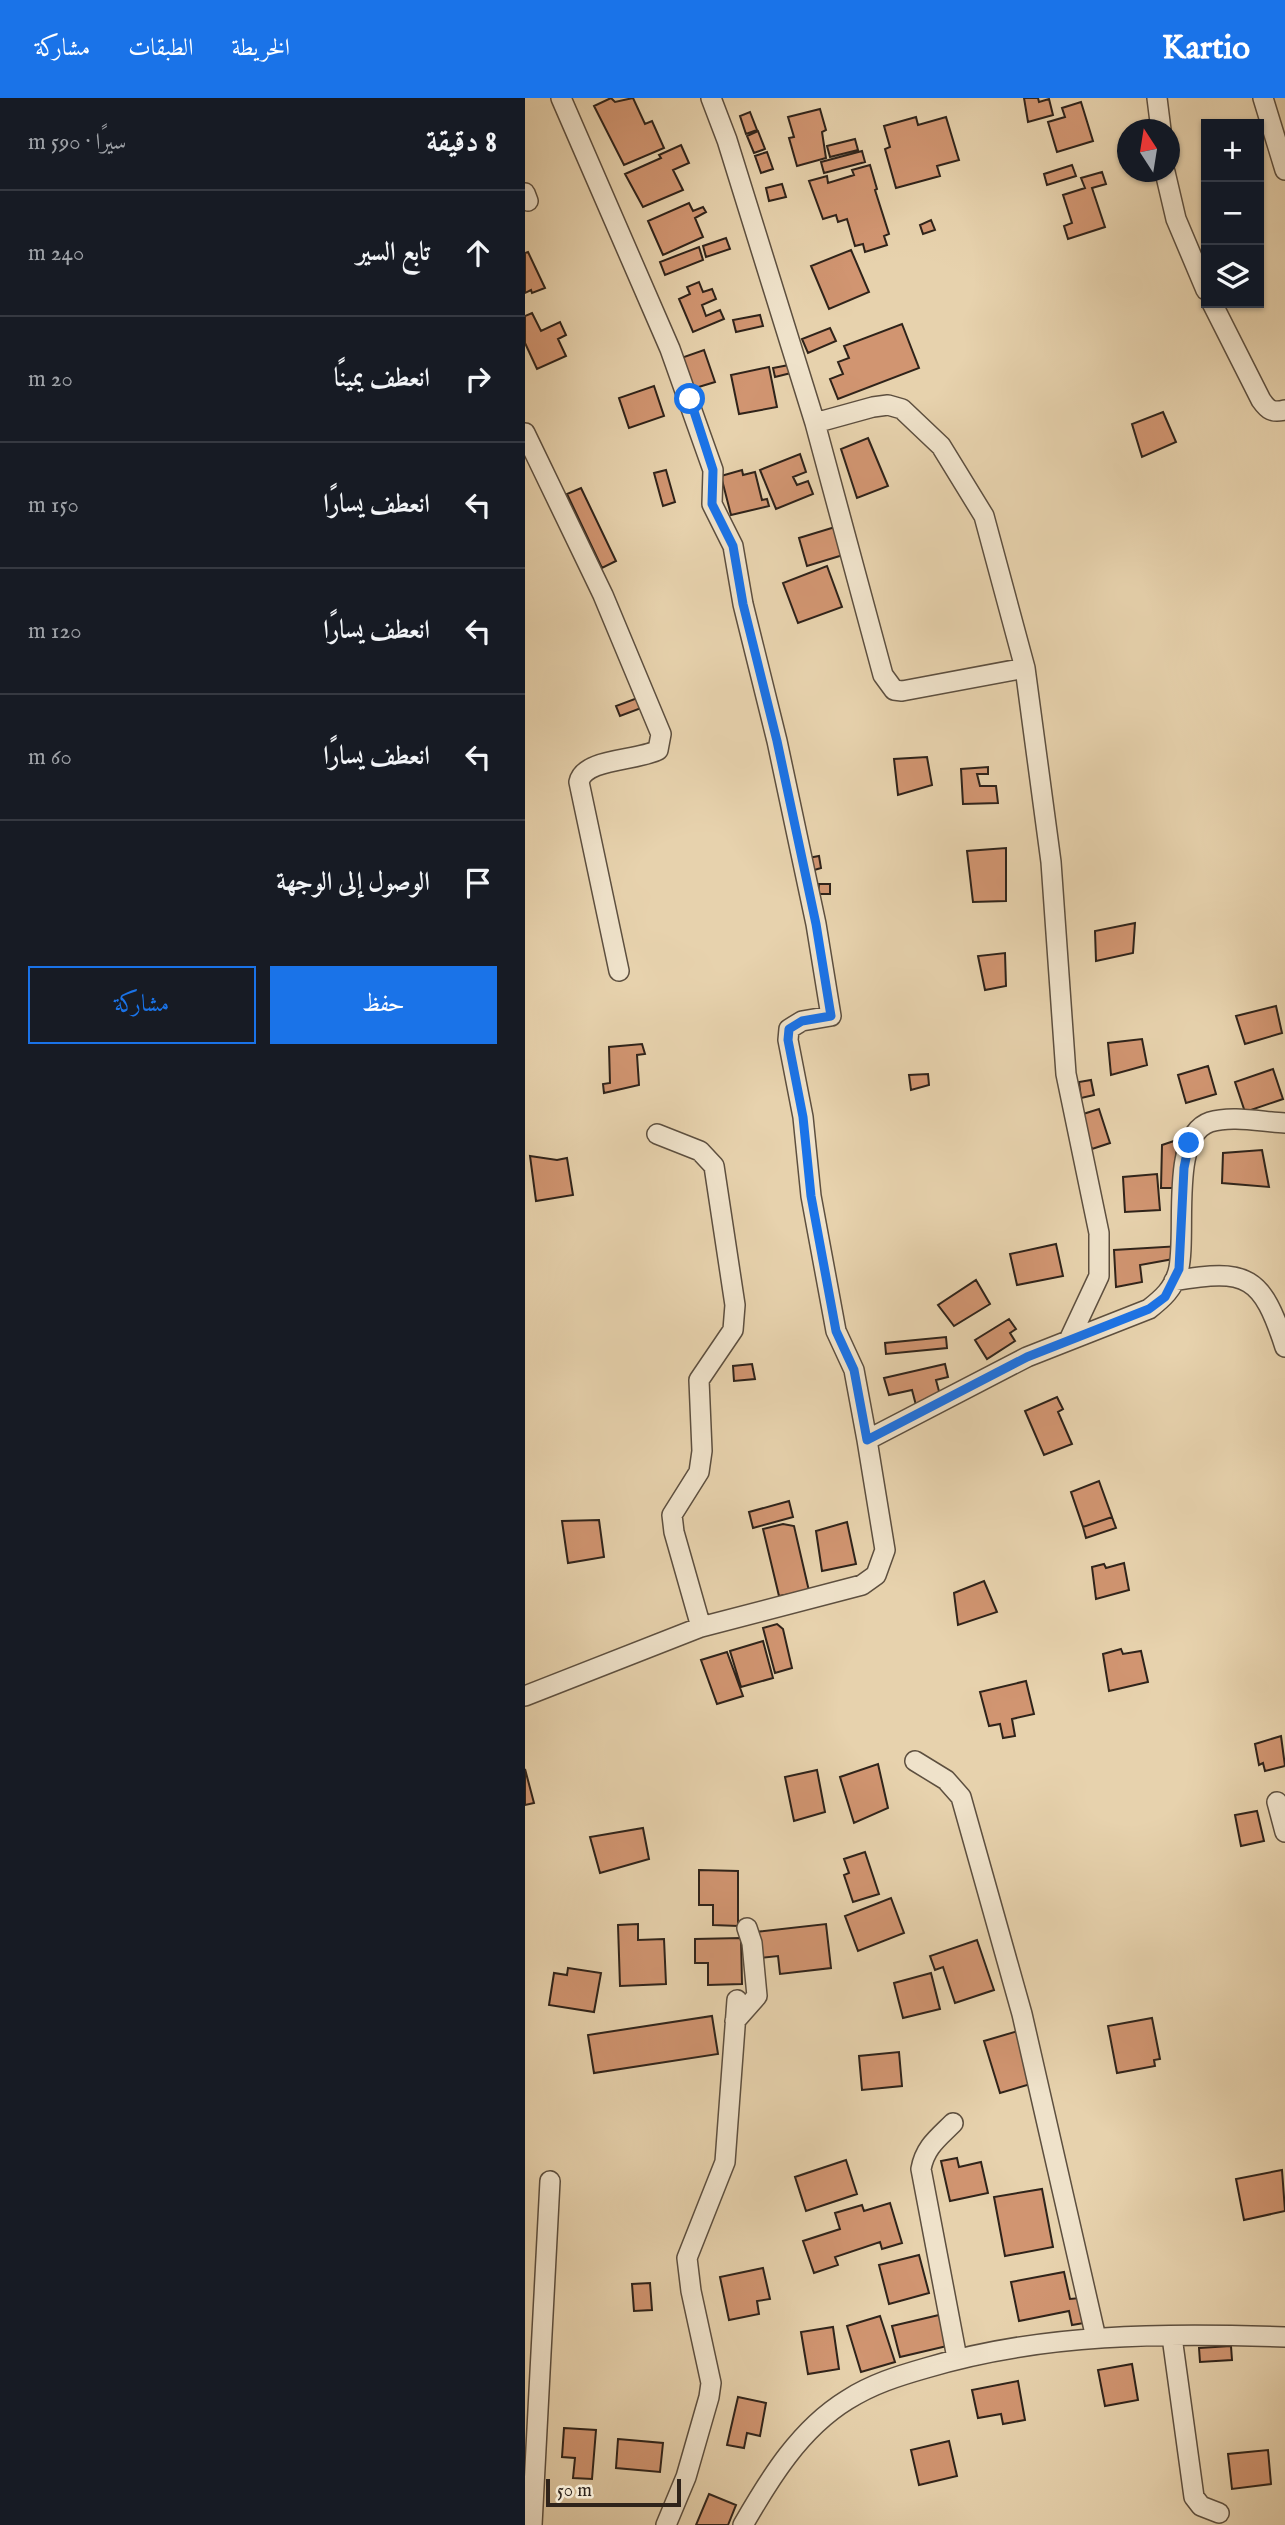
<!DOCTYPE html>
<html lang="ar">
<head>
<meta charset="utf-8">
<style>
  body { margin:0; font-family:"IM FELL English",Amiri,serif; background:#20242c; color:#f1f3f6; direction:rtl }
  .controls { position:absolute; right:21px; top:21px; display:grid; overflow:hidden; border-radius:0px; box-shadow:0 2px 5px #0004 }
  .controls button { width:63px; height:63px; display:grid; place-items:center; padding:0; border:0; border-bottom:2px solid #363941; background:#171b24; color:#f1f3f6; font:35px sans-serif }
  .compass { position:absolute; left:592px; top:21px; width:63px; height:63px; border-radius:50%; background:#171b24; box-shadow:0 2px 5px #0004; rotate:348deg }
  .scale { position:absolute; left:21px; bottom:18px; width:135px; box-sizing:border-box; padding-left:7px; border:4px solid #2f231a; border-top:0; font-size:19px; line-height:24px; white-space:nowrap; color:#2f231a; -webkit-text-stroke:5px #efe2ca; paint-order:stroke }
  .stop { position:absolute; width:21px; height:21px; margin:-16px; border:5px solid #1a73e8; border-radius:50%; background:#fff }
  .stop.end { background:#1a73e8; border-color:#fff; box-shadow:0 2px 7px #0008 }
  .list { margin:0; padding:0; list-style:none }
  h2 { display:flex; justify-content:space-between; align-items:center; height:91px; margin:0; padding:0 28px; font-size:30px }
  h2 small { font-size:23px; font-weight:400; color:#9ea1a6 }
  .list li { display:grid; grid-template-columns:46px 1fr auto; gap:21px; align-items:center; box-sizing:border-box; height:126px; padding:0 28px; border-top:2px solid #363941 }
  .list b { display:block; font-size:26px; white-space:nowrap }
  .list em { font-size:23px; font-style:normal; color:#9ea1a6 }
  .actions { display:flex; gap:14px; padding:21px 28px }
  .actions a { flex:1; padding:16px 0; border:2px solid #1a73e8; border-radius:0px; text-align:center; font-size:24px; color:#1a73e8 }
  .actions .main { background:#1a73e8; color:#fff }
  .icon { flex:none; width:38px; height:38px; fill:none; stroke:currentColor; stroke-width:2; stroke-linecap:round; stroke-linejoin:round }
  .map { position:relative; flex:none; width:760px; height:2427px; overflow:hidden; direction:ltr }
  header { display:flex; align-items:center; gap:42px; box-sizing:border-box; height:98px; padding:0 35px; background:#1a73e8; color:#fff }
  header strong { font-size:33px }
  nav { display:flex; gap:38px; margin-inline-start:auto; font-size:24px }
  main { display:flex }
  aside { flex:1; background:#171b24 }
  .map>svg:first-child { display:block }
  .building { fill:#d19571; stroke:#2f231a; stroke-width:2 }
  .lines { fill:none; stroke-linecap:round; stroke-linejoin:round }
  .street-casing { stroke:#5d4f3f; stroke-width:22 }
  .street { stroke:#efe2ca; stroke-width:19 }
  .route { stroke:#1a73e8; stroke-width:9 }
</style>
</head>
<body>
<header>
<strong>Kartio</strong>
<nav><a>الخريطة</a><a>الطبقات</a><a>مشاركة</a></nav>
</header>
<main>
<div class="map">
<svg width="760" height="2427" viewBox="0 0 760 2427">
  <rect width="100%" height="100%" fill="#e7d2ad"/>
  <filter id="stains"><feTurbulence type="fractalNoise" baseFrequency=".00286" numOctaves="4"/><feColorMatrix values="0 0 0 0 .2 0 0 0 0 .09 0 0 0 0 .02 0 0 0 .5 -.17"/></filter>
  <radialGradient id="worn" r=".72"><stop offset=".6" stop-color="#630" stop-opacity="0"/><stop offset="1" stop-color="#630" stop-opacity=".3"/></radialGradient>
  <path class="building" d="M86,0l4,4 18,-4 12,26 7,-3 12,27 -40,17 -30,-59z
    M499,0h14l1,4 10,-3 4,16 -25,7z
    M556,4l12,39 -36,11 -9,-30 17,-5 -3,-9z
    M295,11l6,21 -4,2 4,26 -29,8 -8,-28 5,-1 -6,-20z
    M225,14l7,18 -11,4 -6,-18z
    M391,19l2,8 28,-8 13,43 -22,6 3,10 -44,12 -11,-39 5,-2 -6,-21z
    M233,33l7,18 -11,4 -7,-17z
    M330,41l3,11 -28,7 -3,-11z
    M156,47l8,18 -16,7 10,20 -40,17 -18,-33 36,-16 -2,-3z
    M337,53l3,11 -41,11 -3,-11z
    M242,54l6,17 -12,4 -6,-17z
    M345,67l7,24 -2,1 14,44 -5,2 3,9 -22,7 -2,-8 -8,2 -8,-27 -9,3 -2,-7 -13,4 -14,-38 18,-5 1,7 26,-8 -2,-5z
    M547,67l4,11 -29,9 -3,-11z
    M577,74l4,12 -14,4 13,39 -37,12 -4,-13 8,-3 -9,-28 22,-7 -4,-10z
    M257,86l4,13 -17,4 -3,-13z
    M164,105l4,8 10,-4 3,5 -11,6 8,19 -40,18 -15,-34z
    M406,122l4,10 -12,4 -3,-9z
    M201,140l4,11 -24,8 -3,-11z
    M174,149l4,13 -38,15 -5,-13z
    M326,152l18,42 -40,17 -18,-43z
    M3,154l17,36 -13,5 -1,-3 -6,3v-40z
    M174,184l4,10 9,-3 4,10 -14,6 4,11 14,-6 4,9 -31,13 -14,-33 11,-5 -3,-7z
    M7,215l9,18 19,-9 6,13 -8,4 8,17 -29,13 -12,-26v-27z
    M235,217l3,11 -27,6 -3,-12z
    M377,226l17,44 -81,31 -8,-20 13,-5 -5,-12 11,-4 -5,-12z
    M305,230l6,13 -28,12 -6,-14z
    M179,252l11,32 -23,7 -11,-31z
    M264,267l2,8 -16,4 -2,-9z
    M244,269l8,40 -38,7 -8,-39z
    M129,288l10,30 -35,12 -10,-30z
    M638,314l13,30 -34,15 -10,-33z
    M343,340l20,48 -31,12 -16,-49z
    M275,356l6,18 -13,5 4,8 11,-4 5,13 -37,15 -16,-39z
    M141,372l9,32 -12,4 -9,-33z
    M217,372l1,5 12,-3 7,28 5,-1 2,7 -38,9 -10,-39z
    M56,390l35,73 -14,7 -35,-74z
    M310,429l8,28 -36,11 -8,-28z
    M302,468l15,41 -44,16 -15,-40z
    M115,599l4,10 -24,9 -4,-10z
    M402,659l5,28 -34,10 -4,-36z
    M463,669v7h-11l3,12h16l2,17 -35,1 -2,-35z
    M481,750v53l-33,1 -6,-51z
    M294,758l2,12 -10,3 -3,-13z
    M294,786h11v10h-12z
    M610,825l-2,30 -37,8 -1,-30z
    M480,855l1,33 -21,4 -7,-34z
    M751,908l6,27 -37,11 -9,-28z
    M617,941l5,26 -36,10 -3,-32z
    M117,946l3,10 -8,1 2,30 -35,8 -1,-9 7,-1 -1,-36z
    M683,968l8,28 -30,9 -8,-28z
    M748,971l10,30 -38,13 -10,-30z
    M403,976l1,11 -18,5 -2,-15z
    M566,982l3,15 -13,3 -2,-16z
    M574,1011l11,34 -18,6 -12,-34z
    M652,1042l-2,48h-14l1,-43z
    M737,1052l7,37 -47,-4 1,-30z
    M5,1058l27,4 10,-2 6,37 -37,6z
    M632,1076l3,36 -35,2 -2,-35z
    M531,1146l7,32 -46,9 -7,-31z
    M655,1148l-7,13 -33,6 2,17 -26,5 -2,-37z
    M451,1182l14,24 -36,22 -16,-21z
    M484,1221l7,10 -6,4 5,8 -28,18 -12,-19z
    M421,1239l1,11 -61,6 -1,-11z
    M227,1266l3,15 -21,2 -1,-15z
    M420,1266l3,13 -12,3 4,15 -23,14 -5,-19 -23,5 -5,-17z
    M532,1299l6,12 -5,3 14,32 -28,11 -19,-44z
    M574,1383l13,36 -29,10 -12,-35z
    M264,1403l4,16 -40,11 -4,-16z
    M587,1419l4,11 -30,10 -3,-11z
    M74,1422l5,37 -36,6 -6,-42z
    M322,1424l9,42 -34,7 -6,-40z
    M258,1426l11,2 15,65 -30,5 -16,-67z
    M599,1465l5,27 -33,9 -4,-32 12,-3 2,4z
    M459,1483l13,31 -39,13 -4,-32z
    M252,1526l6,5 9,39 -17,5 -12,-45z
    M238,1543l10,37 -32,9 -11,-36z
    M596,1551l2,5 18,-3 7,31 -39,9 -6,-37z
    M202,1554l16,44 -26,8 -16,-44z
    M501,1583l8,33 -22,5 3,17 -12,2 -3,-14 -11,2 -9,-34z
    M756,1638l4,30 -20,5 -2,-8 -4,2 -4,-21z
    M353,1666l10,44 -34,15 -14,-46z
    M0,1671l9,34 -9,2z
    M292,1672l8,42 -31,9 -9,-44z
    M732,1713l7,30 -23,5 -6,-31z
    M118,1730l6,31 -49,14 -10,-36z
    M340,1754l14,42 -26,8 -9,-27 5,-2 -5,-14z
    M174,1772l39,1v55l-25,-1v-20h-14z
    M366,1800l13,35 -46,18 -13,-35z
    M113,1826v16l26,-1 2,45 -46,2 -2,-61z
    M301,1826l5,44 -51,6 -2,-18 -19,2 -3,-26z
    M216,1840l1,46 -34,1v-22h-13v-24z
    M452,1842l17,50 -39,13 -12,-36 -8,3 -5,-14z
    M43,1870l33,5 -7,39 -45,-7 5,-32 13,2z
    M406,1875l9,36 -37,9 -9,-35z
    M187,1918l6,38 -124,19 -6,-38z
    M627,1920l8,41 -6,1 1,6 -38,7 -9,-47z
    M493,1933l16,52 -34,10 -16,-52z
    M374,1954l3,34 -40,4 -3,-34z
    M432,2060l2,9 22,-5 7,31 -38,8 -9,-40z
    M321,2062l11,34 -51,17 -11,-34z
    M757,2072l3,41 -41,9 -8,-41z
    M517,2091l11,58 -48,9 -11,-59z
    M365,2105l12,40 -20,6 -2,-7 -45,15 3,8 -24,8 -11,-32 37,-12 -5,-16 27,-8 2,6z
    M394,2157l10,38 -40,11 -10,-39z
    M238,2170l7,31 -13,2 2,13 -30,6 -9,-43z
    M539,2174l6,27 10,-1 4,25 -12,2 -3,-14 -50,10 -8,-39z
    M125,2185l2,27 -18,1 -2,-27z
    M414,2217l8,31 -47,11 -8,-31z
    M355,2218l15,46 -34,10 -14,-46z
    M308,2229l6,42 -31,5 -7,-42z
    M706,2248l1,14 -32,2 -1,-14z
    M607,2266l6,36 -33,6 -7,-36z
    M493,2283l7,39 -22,4 -2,-10 -23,4 -6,-28z
    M213,2299l28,6 -6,33 -13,-3 -3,15 -17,-3z
    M39,2330l32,2 -4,49 -19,-1 2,-20 -13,-1z
    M93,2341l45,4 -3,29 -44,-4z
    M424,2343l8,35 -38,9 -8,-35z
    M743,2352l3,34 -39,5 -4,-35z
    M184,2396l27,11 -8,20h-32z"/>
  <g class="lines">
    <g class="street-casing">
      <path id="street" d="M36,0l109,251 43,121 -1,34 21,42 10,58 34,137 39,183 15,92 -29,5 -13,8 -1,11 15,77 8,79 25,135 18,39 13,70
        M186,0l16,42 88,283 58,-16 15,-2 14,4 39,37 43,70 41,152 26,194 15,212 33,159v43l-30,64
        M632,0l4,32
        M738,0l22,72
        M640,74l11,47 30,71
        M0,95l3,8
        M687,205l49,97c7,10 11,13 24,10
        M290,325l68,252 11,15 8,1 123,-23
        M0,335l78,162 58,139 -3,16c-20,11 -74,8 -79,32l40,189
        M132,1036l43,17 14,15 21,139 -2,25 -34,50 3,71 -3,21 -27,43 2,17 27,95
        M649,1183c74,-13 88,-5 111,66
        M0,1598l176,-69 161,-42 14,-10 9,-25 -18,-110 160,-83 122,-48c14,-11 24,-20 29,-37 10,-36 -10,-136 32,-150 22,-7 52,0 75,1
        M390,1663l31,19 15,17 61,217 74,324
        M752,1704l8,30
        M210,1923l22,-25 -5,-53 -5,-15
        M428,2025c-15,15 -28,24 -32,46l36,189
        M647,2239l22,160 7,9 18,7
        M7,2427l18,-344
        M141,2427l20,-48 23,-80 2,-14 -20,-92 -4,-33 38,-96 12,-162
        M218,2427c27,-47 57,-96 104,-125 25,-16 51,-24 79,-32 116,-35 239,-35 359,-31"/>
    </g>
    <use href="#street" class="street"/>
  </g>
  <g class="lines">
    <path class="route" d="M165,301l23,71 -1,34 21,42 10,58 34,137 39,183 15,92 -29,5 -13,8 -1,11 15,77 8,79 25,135 18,39 13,70 160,-83 122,-48 16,-12 14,-28 5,-101 5,-25"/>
  </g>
  <rect width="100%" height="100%" filter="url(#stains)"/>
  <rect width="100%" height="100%" fill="url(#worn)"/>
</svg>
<div class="controls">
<button>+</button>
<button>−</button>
<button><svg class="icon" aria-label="layers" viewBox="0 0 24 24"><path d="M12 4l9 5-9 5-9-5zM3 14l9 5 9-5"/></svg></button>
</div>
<svg class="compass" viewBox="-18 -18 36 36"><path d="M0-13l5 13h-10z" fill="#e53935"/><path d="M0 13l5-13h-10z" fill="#9ea1a6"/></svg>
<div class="scale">50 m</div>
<div class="stop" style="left:165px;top:301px"></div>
<div class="stop end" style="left:664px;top:1045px"></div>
</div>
<aside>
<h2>8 دقيقة<small>سيرًا · 590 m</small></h2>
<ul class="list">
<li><svg class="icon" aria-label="ahead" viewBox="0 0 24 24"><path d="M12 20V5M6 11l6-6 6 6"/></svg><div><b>تابع السير</b></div><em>240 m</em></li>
<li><svg class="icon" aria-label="right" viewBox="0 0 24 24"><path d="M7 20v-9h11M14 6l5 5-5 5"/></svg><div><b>انعطف يمينًا</b></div><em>20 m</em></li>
<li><svg class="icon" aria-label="left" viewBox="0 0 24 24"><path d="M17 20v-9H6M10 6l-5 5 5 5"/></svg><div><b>انعطف يسارًا</b></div><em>150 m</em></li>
<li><svg class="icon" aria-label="left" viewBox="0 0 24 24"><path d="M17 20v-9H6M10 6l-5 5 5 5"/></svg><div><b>انعطف يسارًا</b></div><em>120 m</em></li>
<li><svg class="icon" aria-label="left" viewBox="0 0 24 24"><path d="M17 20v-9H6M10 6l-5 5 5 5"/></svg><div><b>انعطف يسارًا</b></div><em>60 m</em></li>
<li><svg class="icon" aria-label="arrive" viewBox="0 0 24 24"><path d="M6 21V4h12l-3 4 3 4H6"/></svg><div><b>الوصول إلى الوجهة</b></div></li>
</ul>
<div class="actions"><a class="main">حفظ</a><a>مشاركة</a></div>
</aside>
</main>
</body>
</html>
